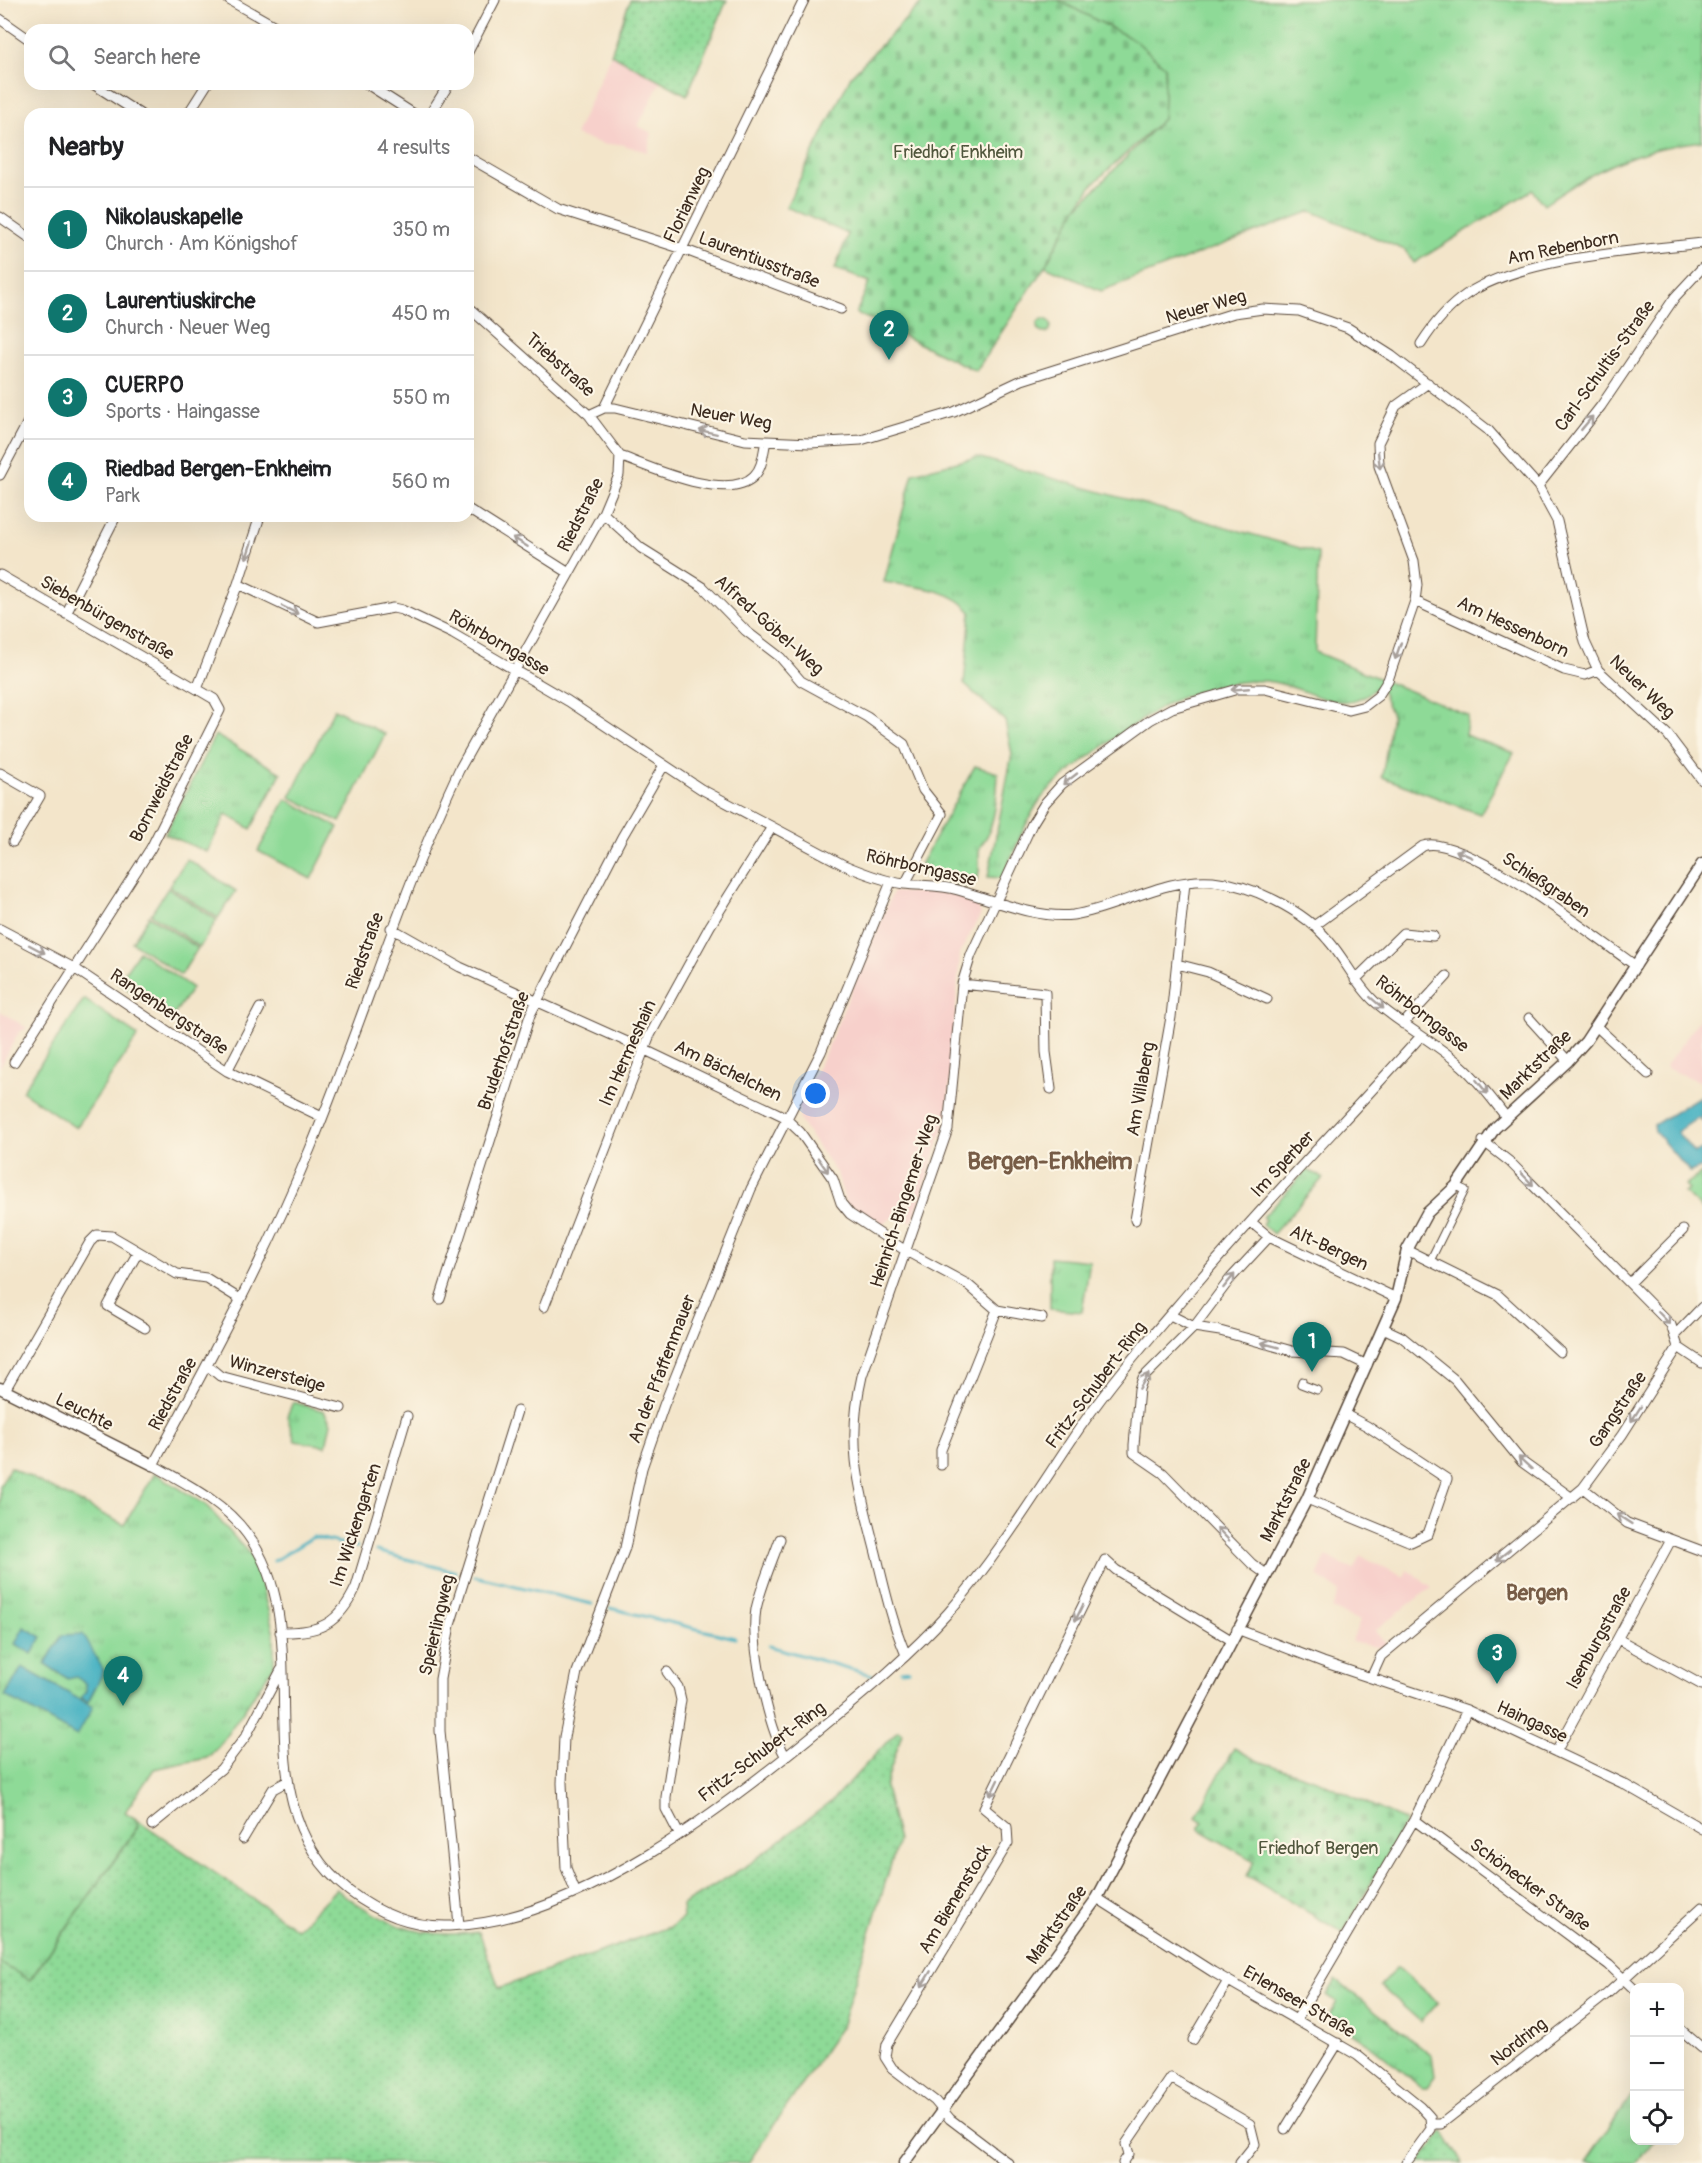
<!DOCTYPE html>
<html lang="en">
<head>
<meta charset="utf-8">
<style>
  body { margin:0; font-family:Pangolin,sans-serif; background:#f6f6f6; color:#202124 }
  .controls { position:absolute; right:18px; bottom:18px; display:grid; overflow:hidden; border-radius:12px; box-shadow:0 6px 24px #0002 }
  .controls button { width:54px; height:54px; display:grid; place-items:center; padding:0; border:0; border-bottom:2px solid #e0e0e0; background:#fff; color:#202124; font:30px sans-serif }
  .you { position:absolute; left:816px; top:1094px; width:21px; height:21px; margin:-15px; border:4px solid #fff; border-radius:50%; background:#1a73e8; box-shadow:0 0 0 9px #1a73e833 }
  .badge { display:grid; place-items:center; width:39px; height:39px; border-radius:50%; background:#0f766e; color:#fff; font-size:20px; font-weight:700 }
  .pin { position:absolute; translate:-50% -50px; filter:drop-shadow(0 2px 3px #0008) }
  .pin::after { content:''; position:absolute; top:32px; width:21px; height:18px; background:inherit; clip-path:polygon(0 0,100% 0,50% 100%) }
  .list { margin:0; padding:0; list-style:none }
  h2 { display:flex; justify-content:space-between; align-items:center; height:78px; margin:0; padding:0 24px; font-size:26px }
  h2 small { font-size:20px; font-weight:400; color:#757577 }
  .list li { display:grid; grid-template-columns:39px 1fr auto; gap:18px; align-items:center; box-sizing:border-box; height:84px; padding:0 24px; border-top:2px solid #e0e0e0 }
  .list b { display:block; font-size:22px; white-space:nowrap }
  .list p { margin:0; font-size:20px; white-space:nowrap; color:#757577 }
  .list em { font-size:20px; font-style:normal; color:#757577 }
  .icon { flex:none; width:33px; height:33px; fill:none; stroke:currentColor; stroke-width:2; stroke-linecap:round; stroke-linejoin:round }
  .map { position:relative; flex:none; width:1702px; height:2163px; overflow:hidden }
  .search { position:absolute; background:#fff; box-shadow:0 6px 24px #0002; left:24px; top:24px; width:450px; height:66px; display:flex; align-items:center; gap:15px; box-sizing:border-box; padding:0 21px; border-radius:18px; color:#757577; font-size:22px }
  .panel { position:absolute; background:#fff; box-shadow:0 6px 24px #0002; left:24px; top:108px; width:450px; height:414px; border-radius:18px }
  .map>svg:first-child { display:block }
  .built { fill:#f7d0cb }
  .grass { fill:url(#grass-tufts); stroke:#64825a; stroke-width:1.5 }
  .cemetery { fill:url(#cemetery-stones); stroke:#64825a; stroke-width:1.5 }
  .garden { fill:url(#garden-dots); stroke:#64825a; stroke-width:1.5 }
  .pitch { fill:#8eda97; stroke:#64825a; stroke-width:1.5 }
  .water { fill:#43b0c1; stroke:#3f6d70; stroke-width:1.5 }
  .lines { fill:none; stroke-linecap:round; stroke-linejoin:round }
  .stream { stroke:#43b0c1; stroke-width:3 }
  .pedestrian-casing { stroke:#574638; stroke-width:9 }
  .minor-casing { stroke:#574638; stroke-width:11 }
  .tertiary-casing { stroke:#574638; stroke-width:13 }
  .pedestrian { stroke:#fff; stroke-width:7 }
  .minor { stroke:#fff; stroke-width:9 }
  .tertiary { stroke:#fff; stroke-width:10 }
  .oneway { stroke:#a79f9a }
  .labels { text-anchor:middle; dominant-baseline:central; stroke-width:4.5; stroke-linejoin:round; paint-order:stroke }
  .park-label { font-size:18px; fill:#50563c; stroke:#fcf5e5 }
  .street-label { font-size:18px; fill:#3b2a1e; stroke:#fcf5e5 }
  .quarter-label { font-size:21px; font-weight:bold; fill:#775c46; stroke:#fcf5e5 }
  .district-label { font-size:24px; font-weight:bold; fill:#775c46; stroke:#fcf5e5 }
</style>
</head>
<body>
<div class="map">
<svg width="1702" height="2163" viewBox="0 0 1702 2163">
  <defs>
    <pattern id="grass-tufts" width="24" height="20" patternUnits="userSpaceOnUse" patternTransform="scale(1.5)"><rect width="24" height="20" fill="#8eda97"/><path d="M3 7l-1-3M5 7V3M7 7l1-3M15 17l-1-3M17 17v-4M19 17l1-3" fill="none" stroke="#7bbb82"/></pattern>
    <pattern id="cemetery-stones" width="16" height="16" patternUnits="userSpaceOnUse" patternTransform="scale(1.5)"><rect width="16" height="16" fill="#8eda97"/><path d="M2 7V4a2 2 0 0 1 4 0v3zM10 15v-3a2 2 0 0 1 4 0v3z" fill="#7bbb82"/></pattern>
    <pattern id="garden-dots" width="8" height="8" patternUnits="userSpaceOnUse" patternTransform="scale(1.5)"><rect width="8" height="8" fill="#8eda97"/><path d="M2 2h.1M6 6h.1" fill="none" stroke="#7bbb82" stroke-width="1.8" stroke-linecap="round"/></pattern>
  </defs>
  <rect width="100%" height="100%" fill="#fcf5e5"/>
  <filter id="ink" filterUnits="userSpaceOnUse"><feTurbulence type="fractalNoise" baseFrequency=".0167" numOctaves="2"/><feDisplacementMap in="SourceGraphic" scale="12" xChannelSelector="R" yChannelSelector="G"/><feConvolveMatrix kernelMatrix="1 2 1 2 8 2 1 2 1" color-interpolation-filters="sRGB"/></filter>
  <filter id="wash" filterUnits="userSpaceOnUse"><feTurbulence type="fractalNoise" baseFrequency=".008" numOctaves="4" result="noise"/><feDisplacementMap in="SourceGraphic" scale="24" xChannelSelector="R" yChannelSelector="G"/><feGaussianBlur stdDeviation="1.35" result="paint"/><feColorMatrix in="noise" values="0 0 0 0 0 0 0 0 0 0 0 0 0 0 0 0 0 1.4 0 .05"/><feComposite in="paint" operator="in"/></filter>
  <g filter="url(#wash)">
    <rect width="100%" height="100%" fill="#f3e5ca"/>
    <path class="built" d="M611,54l50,27 -23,45 14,7 -5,19 -27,-8 -14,1 -31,-10z
      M893,892l64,1 17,8 7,13 -21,39 -13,164 -34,105 -18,-6 -14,9 -35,-21 -9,-30 -37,-53 -2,-15 27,-53z
      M0,1011l27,17 -8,4 -19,35z
      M1702,1015v67l-34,-13 -2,-3z
      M1326,1556l28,14 7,-14 43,21 3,-7 25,17 -57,43 12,15 -4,3 -32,-6 9,-21 -28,-12 7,-18 -22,-15z"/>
    <path class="grass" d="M1058,0h644v141c-64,7 -106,27 -158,64l-12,-15 -118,73 -9,-13 -94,-39 -210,80 -56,-25 31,-57 87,-90 2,-52 -29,-26z
      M1037 326a7 7 0 1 1 14 0a7 7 0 1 1-14 0Z
      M977,457l341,96 -3,99 153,63 -3,20 49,18 -34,61 -98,-37 10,-62 -13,-30c-39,38 -71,-1 -114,-4 -28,-2 -74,10 -98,23 -26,15 -111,73 -127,96 -16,23 -26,53 -38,78l-14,-1 24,-123 -7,-33 -41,-37 7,-72c-19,-25 -58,-25 -87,-30l29,-109z
      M215,735l66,38 -30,56 -25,-15 -19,38 -42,-18z
      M975,766l23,7c-1,21 -2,41 -10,61 -2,5 -8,11 -9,17 -1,12 5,30 -11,36l-42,-8 -6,-8 1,-8z
      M1307,1170l16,8 -50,56 -11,-10 3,-4 -2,-3z
      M1702,1173v36l-18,-16 4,-3 -3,-5z
      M1050,1257l40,4 -8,51 -32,-3z
      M293,1402l31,9 7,12 -5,23 -31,-5 -8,-25z
      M10,1467l114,58 31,-52 51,32 49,55 19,73v33l-55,80 -12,12 -53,11 -29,43 11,7 2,7 -109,155 -29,-18v-477z
      M1336,1980l96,76 3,20 -8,11h-5l-56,-45 -38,-25 9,-15 -10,-7z
      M1634,2092v48l19,1 -16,22h-52z"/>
    <path class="cemetery" d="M924,0h134l78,41 29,26 -2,52 -70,65 -17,25 -31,57 -69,105 -120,-58 14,-31 -35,-13 13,-35 -62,-27 65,-131z
      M1234,1748l24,13 61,20 87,40 -63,112 -96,-57 7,-15 -55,-32 4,-7 -7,-5z"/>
    <path class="garden" d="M630,0h97l-40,95 -76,-41z
      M898,1730l4,3 -17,54 13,54 -57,186 -93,136h-748v-200l30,17 108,-153 -2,-8 161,110 39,-40c50,36 81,51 143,43l20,56 173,-62 11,-8 -1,-13 66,-40 85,-65z
      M1443,2131l20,32h-44z"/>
    <path class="pitch" d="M334,709l51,25 -45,88 -50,-25z
      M286,799l52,28 -27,52 -53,-28z
      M187,859l49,32 -18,27 -49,-32z
      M168,888l49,32 -17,27 -49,-33z
      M149,916l49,32 -17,27 -49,-33z
      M139,951l53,37 -21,31 -53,-37z
      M84,999l54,37 -62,92 -54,-37z
      M1397,1967l41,36 -17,19 -41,-36z"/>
    <path class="water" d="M1700,1096l2,25 -3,-4 -22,15 17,21 8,-4v18l-12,5 -35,-40 -1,-7z
      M24,1627l18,10 -10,17 -17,-10z
      M83,1634l21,37 -16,31 -7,-4 5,-7v-7l-10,-7 -8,2 -23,-15 17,-29z
      M22,1667l71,40 -16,29 -72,-40z"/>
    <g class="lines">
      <path class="stream" d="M376,1551l80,21
        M274,1561l39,-24 44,10
        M474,1576l118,28
        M610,1608l125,30
        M769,1646l103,29
        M901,1671l8,-1"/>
    </g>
  </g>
  <g filter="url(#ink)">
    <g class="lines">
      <g class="pedestrian-casing">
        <path id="pedestrian" d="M1430,1261l35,-71 -9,-4
          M1302,1381l-1,3 16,6"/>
      </g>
      <g class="minor-casing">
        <path id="minor" d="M229,0l53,30
          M0,19l30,21
          M468,52l27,-52
          M93,84l47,30
          M367,84l47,30
          M188,114l19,-30
          M430,114l19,-30
          M468,157l90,52 125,40 158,60
          M0,217l30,21
          M468,307l121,108 31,41
          M1421,344c12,-19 27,-37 46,-50 57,-37 168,-43 235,-51
          M604,408l200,-408
          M589,415l15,-7h11l130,32 65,3 51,-3 93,-28 68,-32 212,-67 29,-4 36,2 49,17 44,28 96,74 50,56 19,35 28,121 13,28 70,65 34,45
          M620,456l-1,19 -16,38 -144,257c-58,123 -97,253 -149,379 -45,109 -101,213 -157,316 34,19 71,37 94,69 78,105 -14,266 102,357 29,22 63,36 100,35 128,-3 280,-122 376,-201 43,-35 86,-71 123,-112 50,-57 89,-122 131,-184 35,-51 77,-98 117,-145 72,-85 151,-165 225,-248
          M620,456c30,11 107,47 134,20 9,-9 9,-23 12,-35
          M0,475l30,-57
          M1538,486l63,-80 74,-109 27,-29
          M468,509l101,64
          M603,513l38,35 62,39 43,44 34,26 21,24 66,36 37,27 19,46 19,24 -37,70
          M0,575l197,114 17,10 6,11 -69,138 -137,214
          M238,584l80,38 75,-14 9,2 51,24 115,67 133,88 143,76c19,8 39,16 60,19 18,2 37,1 54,6 36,10 77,29 115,25 47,-7 91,-38 140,-34 39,4 90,29 115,59 17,19 27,43 46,61 27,24 61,41 88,65 17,15 30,33 44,51
          M1415,601l149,69 21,5 13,-5
          M66,614l50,-98
          M197,689l41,-105 22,-68
          M0,773l40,23 -27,46
          M1314,926l109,-80c37,-15 177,95 213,120
          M391,928l69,39 183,82 140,67 17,16 33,47 8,24 9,11 56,37 61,33 30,26 45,8
          M0,929l74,39 153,103 95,46
          M1177,964l31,8 59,27
          M1355,980l48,-47 30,3
          M962,984l83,9 1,59 5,37
          M1529,1018l39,43
          M1403,1024l44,-48
          M1596,1026l52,48
          M227,1071l33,-63
          M1135,1220l36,-203 14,-134
          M1251,1222l18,15 127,61
          M1407,1250l91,45 62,57
          M138,1252l-30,54 37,22
          M1630,1283l53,-53
          M440,1299l90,-284 92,-178 42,-72
          M544,1307l105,-270 61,-111 62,-99
          M1170,1315l24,12 26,4 72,20 52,3 23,11
          M1383,1328l19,9 53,43 67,82 50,36
          M1675,1335l27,-28
          M1678,1347l24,16
          M208,1366l12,10 121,32
          M5,1390l85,-148 7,-7 15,1 65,38 29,4 34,21
          M941,1465v-15l56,-140
          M1583,1488l44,35 75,28
          M1307,1499l104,43 17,-8 19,-55 -80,-53 -21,-11
          M780,1539c-8,23 -19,47 -24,70 -6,35 12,118 30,148
          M1266,1574l-14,-10 -89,-91 -29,-20v-8l5,-56 4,-11 51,-51 36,-48 39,-42
          M1237,1629l86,33 144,48 155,73 80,46
          M280,1632c40,1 59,-8 76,-45l51,-171
          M1618,1639l84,46
          M906,1655c-14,-33 -22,-68 -30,-102 -17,-66 -30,-109 -14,-177l86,-247 14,-145 9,-29 61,-131 13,-21 17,-19 88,-64 22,-12 66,-19h27l84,21 16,-4 13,-10 10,-16 27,-79 2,-16 -3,-24 -35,-95 -1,-23 18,-37 32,-23
          M667,1672l11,15 3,13 -15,97v12l13,25
          M1371,1678l10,-22 202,-168 39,-53 56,-88 -7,-22 -161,-163 -27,-21
          M1556,1752l115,-212
          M1414,1820l195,145 25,24
          M152,1825l69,-56 25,-33 35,-66
          M243,1839l30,-50 15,-8
          M575,1891l-9,-23 -4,-85 2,-46 13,-65 48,-124 17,-80 22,-63 87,-216 70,-137 70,-170
          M1097,1898l116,74 144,83 63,51 10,11 1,12 -25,34
          M459,1925l-19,-194v-52l10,-54 67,-214
          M1297,2019l117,-199 53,-110
          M1680,2029l22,19
          M1193,2040l35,-59
          M1432,2124h9l166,-130 95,-87
          M1285,2129l53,-86
          M1008,2163l-58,-44 -15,-18 -43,-33 -7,-11 2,-13 121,-201 -1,-16 -23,-19 121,-248 11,10 115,70
          M1123,2163l6,-9 -3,-10 45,-66 79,46 5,20 -15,19"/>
      </g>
      <g class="tertiary-casing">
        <path id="tertiary" d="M0,1388l153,77
          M904,2163l193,-265 210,-399 89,-201 11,-48 20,-37 29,-27 39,-58 73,-67 18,-20 116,-177"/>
      </g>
      <use href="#pedestrian" class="pedestrian"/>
      <use href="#minor" class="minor"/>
      <use href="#tertiary" class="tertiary"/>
    </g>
    <defs><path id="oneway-shaft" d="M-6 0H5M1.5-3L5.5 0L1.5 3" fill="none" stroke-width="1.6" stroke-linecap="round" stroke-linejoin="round" transform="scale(1.5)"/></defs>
    <g class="oneway">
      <use href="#oneway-shaft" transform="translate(1587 423) rotate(-50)"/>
      <use href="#oneway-shaft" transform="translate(708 432) rotate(-168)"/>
      <use href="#oneway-shaft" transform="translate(1379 460) rotate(83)"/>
      <use href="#oneway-shaft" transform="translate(520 542) rotate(-148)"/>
      <use href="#oneway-shaft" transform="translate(249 550) rotate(108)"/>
      <use href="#oneway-shaft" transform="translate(290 610) rotate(26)"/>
      <use href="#oneway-shaft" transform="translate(1398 651) rotate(109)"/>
      <use href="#oneway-shaft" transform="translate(1240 689) rotate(175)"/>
      <use href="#oneway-shaft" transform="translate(1070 779) rotate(142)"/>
      <use href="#oneway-shaft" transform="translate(1464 854) rotate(-156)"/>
      <use href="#oneway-shaft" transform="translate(37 949) rotate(28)"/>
      <use href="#oneway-shaft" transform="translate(1377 1003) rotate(41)"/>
      <use href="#oneway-shaft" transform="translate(1482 1087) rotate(51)"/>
      <use href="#oneway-shaft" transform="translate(823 1165) rotate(55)"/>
      <use href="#oneway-shaft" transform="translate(1527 1179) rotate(46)"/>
      <use href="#oneway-shaft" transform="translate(1229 1281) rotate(-51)"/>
      <use href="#oneway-shaft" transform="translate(1664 1318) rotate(46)"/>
      <use href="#oneway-shaft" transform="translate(1270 1345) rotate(-165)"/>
      <use href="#oneway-shaft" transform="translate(1144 1381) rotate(-59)"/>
      <use href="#oneway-shaft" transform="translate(1636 1414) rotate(123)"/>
      <use href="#oneway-shaft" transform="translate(1525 1463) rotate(-138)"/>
      <use href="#oneway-shaft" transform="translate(1624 1519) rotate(-147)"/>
      <use href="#oneway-shaft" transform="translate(1223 1534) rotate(-134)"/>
      <use href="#oneway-shaft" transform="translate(1503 1555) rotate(141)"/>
      <use href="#oneway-shaft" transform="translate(1079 1613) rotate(116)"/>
      <use href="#oneway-shaft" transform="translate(994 1788) rotate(116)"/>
      <use href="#oneway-shaft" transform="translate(926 1979) rotate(121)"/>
    </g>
  </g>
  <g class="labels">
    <g class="park-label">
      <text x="958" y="152">Friedhof Enkheim</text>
      <text x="1318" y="1848">Friedhof Bergen</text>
    </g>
    <g class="street-label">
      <text transform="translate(687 205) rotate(-64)">Florianweg</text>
      <text transform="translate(1563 248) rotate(-11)">Am Rebenborn</text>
      <text transform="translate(759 260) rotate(21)">Laurentiusstraße</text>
      <text transform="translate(1206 307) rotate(-16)">Neuer Weg</text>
      <text transform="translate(560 365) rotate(42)">Triebstraße</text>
      <text transform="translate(1605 366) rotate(-54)">Carl-Schultis-Straße</text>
      <text transform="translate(731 417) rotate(10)">Neuer Weg</text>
      <text transform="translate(581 515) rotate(-63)">Riedstraße</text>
      <text transform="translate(107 618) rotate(30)">Siebenbürgenstraße</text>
      <text transform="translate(769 625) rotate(42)">Alfred-Göbel-Weg</text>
      <text transform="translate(1513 627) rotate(25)">Am Hessenborn</text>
      <text transform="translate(499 643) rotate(30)">Röhrborngasse</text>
      <text transform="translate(1642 687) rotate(44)">Neuer Weg</text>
      <text transform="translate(162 788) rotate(-63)">Bornweidstraße</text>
      <text transform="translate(921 868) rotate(13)">Röhrborngasse</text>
      <text transform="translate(1546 885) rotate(34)">Schießgraben</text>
      <text transform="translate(365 951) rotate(-70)">Riedstraße</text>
      <text transform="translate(169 1012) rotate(34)">Rangenbergstraße</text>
      <text transform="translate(1422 1014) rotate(38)">Röhrborngasse</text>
      <text transform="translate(504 1051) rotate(-71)">Bruderhofstraße</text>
      <text transform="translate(628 1053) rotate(-66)">Im Hermeshain</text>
      <text transform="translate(1536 1065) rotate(-44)">Marktstraße</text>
      <text transform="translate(728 1071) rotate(26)">Am Bächelchen</text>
      <text transform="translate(1141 1089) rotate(-80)">Am Villaberg</text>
      <text transform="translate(1283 1164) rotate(-47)">Im Sperber</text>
      <text transform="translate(904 1201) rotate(-72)">Heinrich-Bingemer-Weg</text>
      <text transform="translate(1329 1248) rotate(25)">Alt-Bergen</text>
      <text transform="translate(662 1369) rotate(-69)">An der Pfaffenmauer</text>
      <text transform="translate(277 1374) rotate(15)">Winzersteige</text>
      <text transform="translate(1096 1385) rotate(-53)">Fritz-Schubert-Ring</text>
      <text transform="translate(173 1394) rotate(-61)">Riedstraße</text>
      <text transform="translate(1618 1410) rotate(-56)">Gangstraße</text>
      <text transform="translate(84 1412) rotate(27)">Leuchte</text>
      <text transform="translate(1286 1500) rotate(-63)">Marktstraße</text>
      <text transform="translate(356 1525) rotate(-72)">Im Wickengarten</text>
      <text transform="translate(437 1625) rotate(-77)">Speierlingweg</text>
      <text transform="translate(1599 1638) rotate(-61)">Isenburgstraße</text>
      <text transform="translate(1532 1722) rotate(25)">Haingasse</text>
      <text transform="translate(762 1752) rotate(-37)">Fritz-Schubert-Ring</text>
      <text transform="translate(1530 1885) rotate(36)">Schönecker Straße</text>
      <text transform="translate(955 1899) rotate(-59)">Am Bienenstock</text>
      <text transform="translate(1057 1925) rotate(-55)">Marktstraße</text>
      <text transform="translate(1299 2002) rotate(30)">Erlenseer Straße</text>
      <text transform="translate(1519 2042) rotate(-38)">Nordring</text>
    </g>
    <g class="quarter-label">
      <text x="1537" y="1593">Bergen</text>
    </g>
    <g class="district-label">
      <text x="1050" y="1161">Bergen-Enkheim</text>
    </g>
  </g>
</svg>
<div class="controls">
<button>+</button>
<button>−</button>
<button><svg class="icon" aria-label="locate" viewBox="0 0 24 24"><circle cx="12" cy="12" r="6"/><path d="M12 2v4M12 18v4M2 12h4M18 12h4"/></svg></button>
</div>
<div class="you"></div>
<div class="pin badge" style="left:1312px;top:1372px">1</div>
<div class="pin badge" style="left:889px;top:360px">2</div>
<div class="pin badge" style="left:1497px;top:1684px">3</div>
<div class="pin badge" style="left:123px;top:1706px">4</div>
<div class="search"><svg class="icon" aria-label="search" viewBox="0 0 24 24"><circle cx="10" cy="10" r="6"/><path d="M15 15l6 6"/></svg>Search here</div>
<section class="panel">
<h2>Nearby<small>4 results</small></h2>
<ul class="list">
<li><span class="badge">1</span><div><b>Nikolauskapelle</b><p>Church · Am Königshof</p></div><em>350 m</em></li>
<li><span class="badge">2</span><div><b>Laurentiuskirche</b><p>Church · Neuer Weg</p></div><em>450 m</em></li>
<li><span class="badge">3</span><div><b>CUERPO</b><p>Sports · Haingasse</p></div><em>550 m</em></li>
<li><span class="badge">4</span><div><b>Riedbad Bergen-Enkheim</b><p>Park</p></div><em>560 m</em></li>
</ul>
</section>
</div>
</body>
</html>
